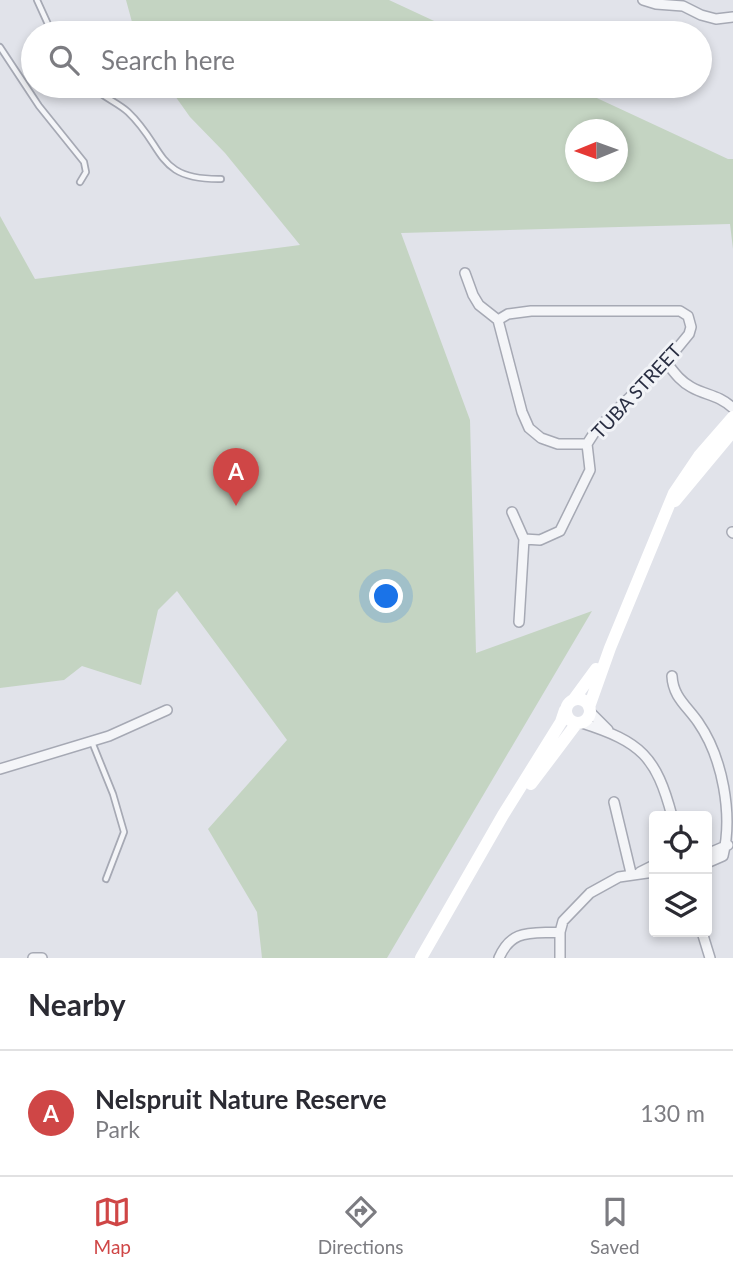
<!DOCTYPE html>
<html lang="en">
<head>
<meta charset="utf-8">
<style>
  body { margin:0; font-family:Lato,sans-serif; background:#f7f7f7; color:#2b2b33 }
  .controls { position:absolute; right:21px; bottom:21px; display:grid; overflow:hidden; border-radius:7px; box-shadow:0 4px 10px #0003 }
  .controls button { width:63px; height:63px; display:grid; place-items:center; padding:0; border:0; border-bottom:2px solid #e1e1e2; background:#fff; color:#2b2b33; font:35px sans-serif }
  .compass { position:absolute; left:565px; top:119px; width:63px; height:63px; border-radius:50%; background:#fff; box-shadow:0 4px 10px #0003; rotate:269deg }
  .you { position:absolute; left:387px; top:597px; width:24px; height:24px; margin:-18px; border:5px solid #fff; border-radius:50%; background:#1a73e8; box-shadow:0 0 0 10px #1a73e833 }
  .badge { display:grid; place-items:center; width:46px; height:46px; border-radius:50%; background:#cf4646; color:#fff; font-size:23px; font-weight:700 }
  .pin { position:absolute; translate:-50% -58px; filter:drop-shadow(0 2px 4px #0008) }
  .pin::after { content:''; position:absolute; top:37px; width:24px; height:21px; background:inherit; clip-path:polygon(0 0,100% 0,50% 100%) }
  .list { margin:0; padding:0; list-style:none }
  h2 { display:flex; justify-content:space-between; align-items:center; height:91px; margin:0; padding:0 28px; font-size:30px }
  h2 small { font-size:23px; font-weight:400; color:#7c7c81 }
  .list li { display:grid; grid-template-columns:46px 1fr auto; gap:21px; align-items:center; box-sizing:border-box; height:126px; padding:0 28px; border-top:2px solid #e1e1e2 }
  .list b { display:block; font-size:26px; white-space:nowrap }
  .list p { margin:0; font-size:23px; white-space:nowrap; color:#7c7c81 }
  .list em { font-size:23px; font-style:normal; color:#7c7c81 }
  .icon { flex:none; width:38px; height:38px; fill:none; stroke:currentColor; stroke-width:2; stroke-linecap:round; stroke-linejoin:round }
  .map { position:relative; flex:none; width:733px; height:958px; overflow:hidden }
  .search { position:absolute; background:#fff; box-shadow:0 4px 10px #0003; left:21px; right:21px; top:21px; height:77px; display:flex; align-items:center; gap:18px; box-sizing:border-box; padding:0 24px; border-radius:38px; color:#7c7c81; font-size:26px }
  .sheet { height:217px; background:#fff }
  nav { display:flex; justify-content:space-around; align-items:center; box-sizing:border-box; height:98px; border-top:2px solid #e1e1e2; background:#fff; font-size:19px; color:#7c7c81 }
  nav a { display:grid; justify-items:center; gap:4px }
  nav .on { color:#cf4646 }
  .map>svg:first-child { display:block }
  .green { fill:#c4d4c2; fill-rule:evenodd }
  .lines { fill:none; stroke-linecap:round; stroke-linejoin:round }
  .service-casing { stroke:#a6a9b4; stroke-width:8 }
  .minor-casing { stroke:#a6a9b4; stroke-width:12 }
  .service { stroke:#f4f5f8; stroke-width:4.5 }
  .minor { stroke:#f4f5f8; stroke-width:9 }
  .secondary { stroke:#fff; stroke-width:12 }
  .labels { text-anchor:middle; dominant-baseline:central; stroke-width:6; stroke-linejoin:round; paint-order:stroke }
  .street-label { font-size:19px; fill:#292e42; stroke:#f1f3f7 }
</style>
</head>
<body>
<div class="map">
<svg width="733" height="958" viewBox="0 0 733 958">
  <rect width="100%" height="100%" fill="#e1e3ea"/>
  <path class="green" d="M126,0h263l71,33h-325z
    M168,86h403l157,73h5v90l-3,-25 -329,9 69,187 6,233 116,-42 -205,347h-125l-5,-46 -49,-83 79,-89 -110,-149 -19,19 -17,75 -59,-19 -18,14 -64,8v-472l35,63 265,-34 -75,-92 -35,-36zM576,130h42v42h-42z"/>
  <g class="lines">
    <g class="service-casing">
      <path id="service" d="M37,0l15,33
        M0,47l39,59 45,56 2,10 -6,10
        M92,86c10,11 25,16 36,26 38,36 27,68 93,67
        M92,742l21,52 11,38 -18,47"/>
    </g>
    <g class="minor-casing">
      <path id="minor" d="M643,0l13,4 27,2 18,9 15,4 17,-2
        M465,273l8,22 6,10 19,15 24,92 7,16 12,10 17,6h29
        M498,320l10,-6 23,-3h149l8,5 3,11 -2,7 -23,28 -70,68 -9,14
        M666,362c8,10 14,19 25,25 16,9 26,7 42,21
        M512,512l12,27 -5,83
        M732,532l1,1
        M524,539l16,1 20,-9 30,-61 -3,-26
        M672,676c1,21 15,30 26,46 25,36 35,93 25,134l-16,7
        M590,712l18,18
        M582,723c59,19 74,33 90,93
        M0,769l109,-33 58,-26
        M614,802l17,71
        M707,854l21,-9
        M640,872l14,-7
        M702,932l8,26
        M33,958h9
        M499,958c13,-30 32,-24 61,-26
        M560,958v-26l3,-11 27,-28 29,-16 35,-5"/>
    </g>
    <use href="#service" class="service"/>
    <use href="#minor" class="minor"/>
    <path class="secondary" d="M675,501l58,-70
      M566 711a12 12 0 1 1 24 0a12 12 0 1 1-24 0Z
      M574,699l22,-30
      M589,707l21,-59 64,-155 25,-37 34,-39
      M531,784l46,-61
      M421,958l82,-143 58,-93 4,-12"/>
  </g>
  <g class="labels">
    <g class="street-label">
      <text transform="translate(636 391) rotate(-47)">TUBA STREET</text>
    </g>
  </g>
</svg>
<div class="controls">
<button><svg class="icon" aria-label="locate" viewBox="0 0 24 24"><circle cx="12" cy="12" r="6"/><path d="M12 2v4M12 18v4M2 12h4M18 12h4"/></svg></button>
<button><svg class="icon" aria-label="layers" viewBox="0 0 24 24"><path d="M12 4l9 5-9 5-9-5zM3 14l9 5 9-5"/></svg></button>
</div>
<svg class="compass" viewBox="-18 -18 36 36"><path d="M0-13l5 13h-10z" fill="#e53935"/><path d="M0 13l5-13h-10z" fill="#7c7c81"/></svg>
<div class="you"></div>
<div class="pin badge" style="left:236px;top:506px">A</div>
<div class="search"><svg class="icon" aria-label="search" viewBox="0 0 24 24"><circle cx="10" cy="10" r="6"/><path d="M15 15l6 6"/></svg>Search here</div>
</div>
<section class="sheet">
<h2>Nearby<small></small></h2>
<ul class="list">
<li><span class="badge">A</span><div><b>Nelspruit Nature Reserve</b><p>Park</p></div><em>130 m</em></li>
</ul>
</section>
<nav>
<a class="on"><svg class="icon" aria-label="map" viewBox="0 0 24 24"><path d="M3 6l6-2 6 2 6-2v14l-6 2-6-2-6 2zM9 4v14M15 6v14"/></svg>Map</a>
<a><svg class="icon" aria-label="directions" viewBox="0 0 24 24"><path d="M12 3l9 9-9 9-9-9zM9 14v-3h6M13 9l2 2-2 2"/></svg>Directions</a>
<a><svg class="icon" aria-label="saved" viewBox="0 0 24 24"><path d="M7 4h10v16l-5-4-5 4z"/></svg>Saved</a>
</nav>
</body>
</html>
